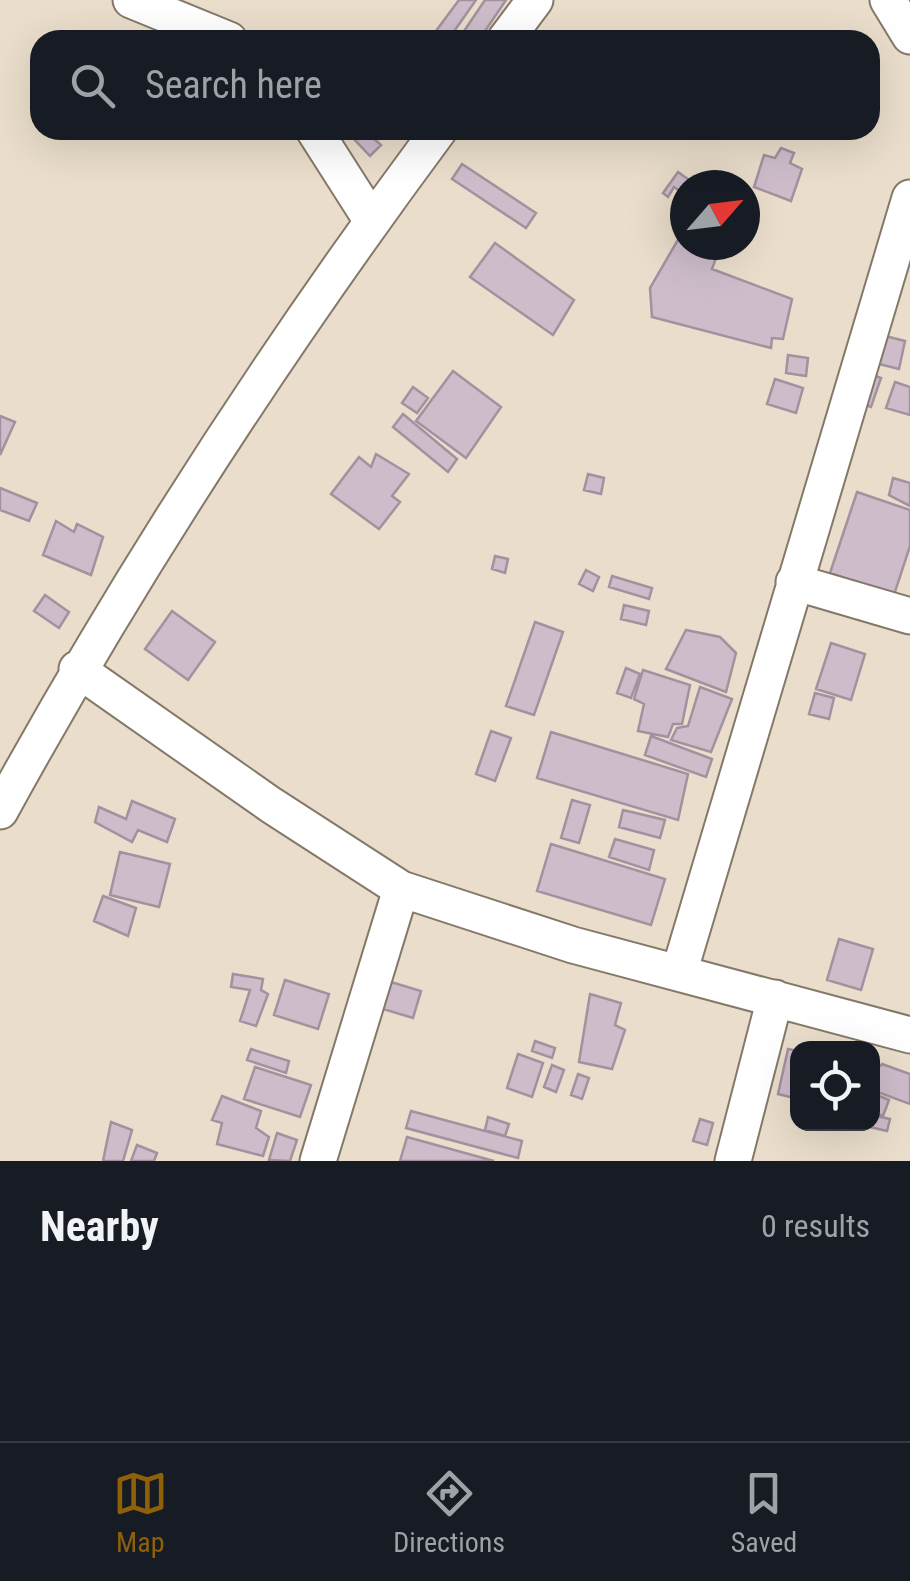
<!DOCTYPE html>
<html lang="en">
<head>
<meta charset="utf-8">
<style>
  body { margin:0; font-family:"Roboto Condensed",sans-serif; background:#20242c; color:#f1f3f6 }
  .controls { position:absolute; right:30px; bottom:30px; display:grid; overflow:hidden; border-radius:20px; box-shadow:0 10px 40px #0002 }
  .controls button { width:90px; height:90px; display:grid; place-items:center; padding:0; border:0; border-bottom:2px solid #363941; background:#171b24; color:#f1f3f6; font:50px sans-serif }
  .compass { position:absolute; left:670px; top:170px; width:90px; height:90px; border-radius:50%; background:#171b24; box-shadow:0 10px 40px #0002; rotate:62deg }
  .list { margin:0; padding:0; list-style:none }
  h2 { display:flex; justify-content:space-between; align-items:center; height:130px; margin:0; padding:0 40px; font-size:42px }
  h2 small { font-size:32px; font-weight:400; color:#9ea1a6 }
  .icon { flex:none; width:55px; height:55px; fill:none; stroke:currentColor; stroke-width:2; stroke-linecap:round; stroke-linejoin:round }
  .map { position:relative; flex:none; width:910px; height:1161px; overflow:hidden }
  .search { position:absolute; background:#171b24; box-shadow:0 10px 40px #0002; left:30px; right:30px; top:30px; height:110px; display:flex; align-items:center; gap:25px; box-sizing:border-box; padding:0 35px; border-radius:30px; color:#9ea1a6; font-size:38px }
  .sheet { height:280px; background:#171b24 }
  nav { display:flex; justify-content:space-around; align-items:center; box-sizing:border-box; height:140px; border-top:2px solid #363941; background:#171b24; font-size:28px; color:#9ea1a6 }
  nav a { display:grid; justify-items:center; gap:5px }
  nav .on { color:#8e6109 }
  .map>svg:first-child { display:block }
  .building { fill:#cebcca; stroke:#a2919e; stroke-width:2.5 }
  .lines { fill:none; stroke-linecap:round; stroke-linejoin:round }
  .minor-casing { stroke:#847968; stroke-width:39 }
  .minor { stroke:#fff; stroke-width:35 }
</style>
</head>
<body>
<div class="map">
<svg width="910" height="1161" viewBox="0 0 910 1161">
  <rect width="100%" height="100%" fill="#eaddcb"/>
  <path class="building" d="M459,0h17l-28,40h-7l-8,-5z
    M485,0h21l-27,40h-21z
    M360,130h18l-6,7 9,8 -11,11 -17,-18z
    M781,148l13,5 -4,10 12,6 -11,32 -37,-14 10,-32 11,3z
    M462,164l74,49 -10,15 -74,-49z
    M678,172l17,12 -10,1v10l-11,-8 -6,10 -5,-4z
    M679,238l6,1v6l35,2 -8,22 80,30 -9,40 -11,-1 -1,10 -119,-31 -2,-29z
    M495,243l79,57 -21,35 -83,-58z
    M881,335l24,6 -6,28 -24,-6z
    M788,355l20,3 -2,18 -20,-3z
    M453,371l48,36 -35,51 -50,-37z
    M865,372l16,6 -10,29 -15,-5z
    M775,379l28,9 -7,25 -29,-9z
    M895,382l15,5v28l-24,-7z
    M413,387l15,11 -11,15 -15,-10z
    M403,414l54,45 -9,13 -55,-45z
    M0,416l15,6 -15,33z
    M376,454l33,20 -17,22 8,6 -21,27 -48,-35 28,-37 12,10z
    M588,474l16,4 -3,16 -17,-4z
    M893,478l17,5v23l-21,-11z
    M0,488l37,15 -8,18 -29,-11z
    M857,492l53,18v36l-16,49 -64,-22z
    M56,521l18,11 3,-8 26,13 -12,38 -48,-20z
    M495,556l13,3 -3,14 -13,-4z
    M586,570l13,7 -6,14 -14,-7z
    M612,576l40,12 -3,11 -40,-12z
    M45,595l24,17 -10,16 -25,-17z
    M624,605l25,6 -3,14 -25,-6z
    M172,611l43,31 -27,38 -43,-31z
    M535,622l28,10 -29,83 -28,-9z
    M686,630l34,7 16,16 -10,39 -60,-23z
    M831,643l34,11 -14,46 -35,-11z
    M626,668l14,6 -9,24 -14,-5z
    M643,670l47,15 -8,39h-9l-5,13 -30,-6 6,-27 -10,-5z
    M700,687l32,12 -21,53 -40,-12 6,-12 11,-2z
    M815,693l19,5 -5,21 -20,-5z
    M491,731l20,7 -16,43 -19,-7z
    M551,732l137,42 -10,46 -141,-42z
    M651,736l61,23 -6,18 -61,-22z
    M572,800l18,5 -11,38 -18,-5z
    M132,801l43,18 -8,23 -29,-12 -6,12 -37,-20 4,-15 27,12z
    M623,810l42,10 -5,18 -41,-11z
    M615,839l39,11 -5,20 -40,-13z
    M551,844l114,35 -14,46 -114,-34z
    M120,852l50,12 -11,43 -49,-12z
    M103,896l33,12 -8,28 -34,-15z
    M839,939l34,10 -12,41 -34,-10z
    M233,974l30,5 -2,11 7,4 -12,32 -16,-5 10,-31 -19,-3z
    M285,980l44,14 -11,35 -44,-14z
    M391,982l30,9 -8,27 -30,-9z
    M590,994l31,9 -6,22 10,5 -13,39 -33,-7z
    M535,1041l20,7 -3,10 -20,-7z
    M251,1049l38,12 -3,12 -39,-13z
    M788,1049l10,2v48l-20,-5z
    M518,1054l25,9 -11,34 -25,-9z
    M882,1064l28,10v30l-38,-14 3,-19z
    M552,1065l12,5 -8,22 -12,-5z
    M255,1067l56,18 -11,32 -56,-18z
    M578,1074l11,4 -7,21 -11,-4z
    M877,1095l12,5 -6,16 -11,-4z
    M222,1096l39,15 -5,17 13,9 -6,19 -46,-12 5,-21 -10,-3z
    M411,1111l111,30 -4,17 -112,-30z
    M872,1115l18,4 -3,12 -26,-6 11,-1z
    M488,1117l21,7 -4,12 -20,-6z
    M700,1119l13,4 -6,22 -14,-4z
    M111,1122l21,8 -9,31h-20z
    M277,1133l20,7 -7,21 -21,-1z
    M407,1137l87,24h-94z
    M137,1145l20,8 -3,8h-23z"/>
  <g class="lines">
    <g class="minor-casing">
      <path id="minor" d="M131,0l98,40
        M888,0l22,36
        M505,40l30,-40
        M314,130l58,91
        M794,582l116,34
        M77,669l194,136 130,84 172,56 337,90
        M0,811c130,-237 278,-464 439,-681
        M679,973l231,-775
        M318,1161l83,-272
        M733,1161l42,-163"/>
    </g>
    <use href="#minor" class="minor"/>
  </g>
</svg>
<div class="controls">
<button><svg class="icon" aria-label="locate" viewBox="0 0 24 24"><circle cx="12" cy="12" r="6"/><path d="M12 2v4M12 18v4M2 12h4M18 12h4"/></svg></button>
</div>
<svg class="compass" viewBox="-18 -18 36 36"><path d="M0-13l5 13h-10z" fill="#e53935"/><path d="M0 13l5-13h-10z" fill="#9ea1a6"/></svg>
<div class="search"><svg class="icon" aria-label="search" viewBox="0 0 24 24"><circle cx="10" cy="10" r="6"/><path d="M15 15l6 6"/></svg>Search here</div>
</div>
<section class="sheet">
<h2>Nearby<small>0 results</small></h2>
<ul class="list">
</ul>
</section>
<nav>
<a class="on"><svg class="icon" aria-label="map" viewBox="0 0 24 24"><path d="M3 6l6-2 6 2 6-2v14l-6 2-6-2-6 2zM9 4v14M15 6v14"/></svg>Map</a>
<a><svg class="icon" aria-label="directions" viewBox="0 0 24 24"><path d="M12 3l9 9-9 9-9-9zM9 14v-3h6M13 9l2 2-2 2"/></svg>Directions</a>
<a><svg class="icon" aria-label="saved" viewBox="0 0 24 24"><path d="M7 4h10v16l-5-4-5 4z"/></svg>Saved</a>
</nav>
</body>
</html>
